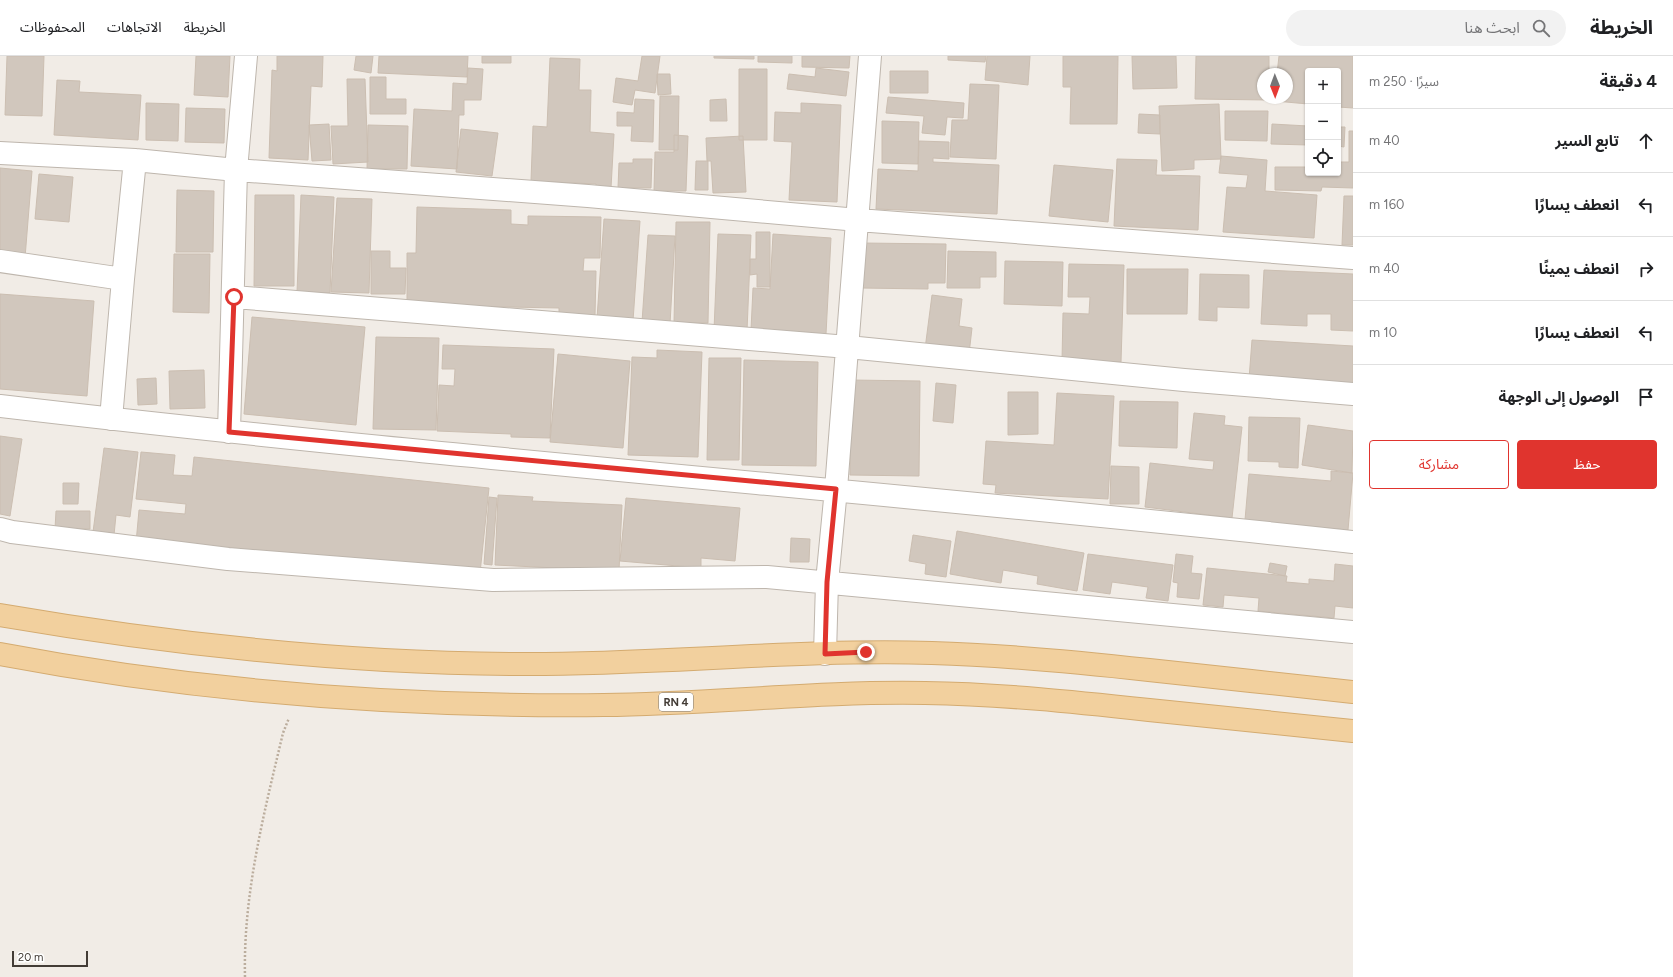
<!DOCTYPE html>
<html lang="ar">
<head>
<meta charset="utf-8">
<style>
  body { margin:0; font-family:Figtree,"Noto Sans Arabic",sans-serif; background:#f2f2f2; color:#202124; direction:rtl }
  .controls { position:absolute; right:12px; top:12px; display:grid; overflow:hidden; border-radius:4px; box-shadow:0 1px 3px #0004 }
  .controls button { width:36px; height:36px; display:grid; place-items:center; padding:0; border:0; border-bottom:1px solid #e0e0e0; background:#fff; color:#202124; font:20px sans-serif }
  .compass { position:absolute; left:1257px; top:12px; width:36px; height:36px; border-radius:50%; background:#fff; box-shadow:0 1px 3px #0004; rotate:179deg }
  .scale { position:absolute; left:12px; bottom:10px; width:76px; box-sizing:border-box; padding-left:4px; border:2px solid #433c36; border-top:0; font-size:11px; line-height:14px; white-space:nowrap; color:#433c36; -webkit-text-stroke:3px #fff; paint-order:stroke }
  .stop { position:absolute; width:12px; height:12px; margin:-9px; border:3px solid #e0342e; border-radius:50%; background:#fff }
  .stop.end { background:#e0342e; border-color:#fff; box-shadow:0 1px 4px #0008 }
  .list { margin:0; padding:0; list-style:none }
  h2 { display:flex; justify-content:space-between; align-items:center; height:52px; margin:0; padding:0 16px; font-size:17px }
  h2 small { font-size:13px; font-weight:400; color:#757577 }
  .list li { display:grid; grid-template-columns:26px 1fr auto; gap:12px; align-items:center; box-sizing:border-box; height:64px; padding:0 16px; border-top:1px solid #e0e0e0 }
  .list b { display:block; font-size:15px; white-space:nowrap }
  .list em { font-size:13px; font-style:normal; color:#757577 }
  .actions { display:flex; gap:8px; padding:12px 16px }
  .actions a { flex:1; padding:9px 0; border:1px solid #e0342e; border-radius:4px; text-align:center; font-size:14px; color:#e0342e }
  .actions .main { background:#e0342e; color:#fff }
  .icon { flex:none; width:22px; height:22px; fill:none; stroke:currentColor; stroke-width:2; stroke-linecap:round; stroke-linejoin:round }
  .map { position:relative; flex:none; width:1353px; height:921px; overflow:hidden; direction:ltr }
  header { display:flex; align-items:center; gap:24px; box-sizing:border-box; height:56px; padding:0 20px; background:#fff; border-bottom:1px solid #e0e0e0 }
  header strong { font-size:19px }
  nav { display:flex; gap:22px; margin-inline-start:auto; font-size:14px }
  .search { width:280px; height:36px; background:#f2f2f2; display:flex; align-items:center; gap:10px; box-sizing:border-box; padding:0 14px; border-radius:22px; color:#757577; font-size:15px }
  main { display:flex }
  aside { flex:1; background:#fff }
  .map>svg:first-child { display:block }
  .building { fill:#d1c7bd; stroke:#cbbeb1 }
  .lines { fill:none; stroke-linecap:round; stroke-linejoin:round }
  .street-casing { stroke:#beb6ad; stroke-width:24 }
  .primary-casing { stroke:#d4ab70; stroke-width:24 }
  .path { stroke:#bbad9d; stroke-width:2.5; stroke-dasharray:2 2; stroke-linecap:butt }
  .street { stroke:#fff; stroke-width:22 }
  .primary { stroke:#f2d09e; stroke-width:22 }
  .route { stroke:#e0342e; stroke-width:5 }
  .labels { text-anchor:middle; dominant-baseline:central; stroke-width:3.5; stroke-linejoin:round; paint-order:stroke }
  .shield { fill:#fff; stroke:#7b7672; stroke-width:1 }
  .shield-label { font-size:11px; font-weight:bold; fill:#433c36 }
</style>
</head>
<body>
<header>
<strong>الخريطة</strong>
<div class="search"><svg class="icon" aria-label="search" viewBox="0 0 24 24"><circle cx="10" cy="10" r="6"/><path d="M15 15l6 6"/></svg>ابحث هنا</div>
<nav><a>الخريطة</a><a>الاتجاهات</a><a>المحفوظات</a></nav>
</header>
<main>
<aside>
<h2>4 دقيقة<small>سيرًا · 250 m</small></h2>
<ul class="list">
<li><svg class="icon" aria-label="ahead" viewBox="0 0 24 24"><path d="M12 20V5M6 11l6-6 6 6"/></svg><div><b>تابع السير</b></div><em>40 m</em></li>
<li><svg class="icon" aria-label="left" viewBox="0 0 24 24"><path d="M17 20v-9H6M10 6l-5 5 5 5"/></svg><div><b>انعطف يسارًا</b></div><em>160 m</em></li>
<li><svg class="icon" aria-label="right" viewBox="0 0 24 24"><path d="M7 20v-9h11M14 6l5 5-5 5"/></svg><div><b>انعطف يمينًا</b></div><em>40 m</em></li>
<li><svg class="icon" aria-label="left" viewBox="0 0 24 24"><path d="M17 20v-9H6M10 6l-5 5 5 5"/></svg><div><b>انعطف يسارًا</b></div><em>10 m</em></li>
<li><svg class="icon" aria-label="arrive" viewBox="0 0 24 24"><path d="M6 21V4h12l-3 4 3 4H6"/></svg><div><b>الوصول إلى الوجهة</b></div></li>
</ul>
<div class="actions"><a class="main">حفظ</a><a>مشاركة</a></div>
</aside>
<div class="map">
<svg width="1353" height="921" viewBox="0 0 1353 921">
  <rect width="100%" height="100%" fill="#f1ece6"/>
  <path class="building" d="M7,0h37l-2,60 -37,-1z
    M196,0h34l-2,41 -34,-2z
    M277,0h46l-1,31 -11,-1 -3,74 -39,-2 3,-88 5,1z
    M356,0h17l-2,17 -17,-3z
    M379,0h89l-1,21 -89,-4z
    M482,0h29v7h-29z
    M642,0h18l-5,37 -20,-3 -3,15 -19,-3 3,-24 22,3z
    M714,0h40v3l-40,-1z
    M758,0h34v7l-34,-1z
    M802,0h48l-1,12 -47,-1z
    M948,0h38l-1,6 -37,-2z
    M987,0h43l-2,29 -43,-5z
    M1063,0h55l-1,68h-47l1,-37h-8z
    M1132,0h44l1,32 -44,1z
    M1196,0h73v18h-6v24h5v2l-73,-1z
    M1279,0h74v52l-15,-1v-36h-30v33l-33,-3 1,-3h11v-24h-10z
    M550,2l30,1 -1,31h12l-1,42 24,2 -3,54h-15v-4l-65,-3 2,-55 14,1z
    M468,12l15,1 -2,31h-17v15h-5l-2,54 -46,-3 3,-57 38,2 1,-28 14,1z
    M816,12l33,4 -3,24 -59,-7 2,-15 26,3z
    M739,13h28v71h-28z
    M890,15h38v22h-38z
    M657,18h13l1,20 -13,1z
    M370,21h16v22h20v15h-36z
    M347,23h18l3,83 -35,2 -2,-38h17z
    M57,24l23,1 -1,11 62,3 -3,45 -84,-5z
    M970,28l29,1 -3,74 -46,-2 2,-37h16z
    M660,40h19l-1,54h-19z
    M888,41l76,6 -1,15 -16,-1 -2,18 -23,-2 2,-17 -38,-3z
    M635,43l19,1 -1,42 -22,-1 1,-15h-15v-14l17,1z
    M726,43l1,22h-17v-21z
    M146,47l33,1 -1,37 -32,-1z
    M801,47l40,2 -4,97 -48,-2 3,-58 -18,-1 1,-29 26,1z
    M1219,48l2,55 -27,1v9l-32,2 -3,-65z
    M186,52l39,1 -1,34 -39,-1z
    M1225,55h43l-1,30 -42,-1z
    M1139,58l21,1v19l-22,-1z
    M882,65l37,1 -1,42 -36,-1z
    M329,68l2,36 -19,1 -3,-36z
    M1272,68l36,2v19l-37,-1z
    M368,69l40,1 -1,43h-40z
    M1338,71h7l-1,20 -6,-1z
    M461,73l37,4 -6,43 -36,-4z
    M1349,75h4v57l-31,-1 -1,4 -46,-1v-23h33v6h30v-11h11z
    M674,79l14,1 -2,55h-32l1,-39h19z
    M743,80l3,56 -33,1 -2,-32h-4l-1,-23z
    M919,85l30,1v17l-16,-1v4l66,3 -2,49 -121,-5 2,-40 40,2z
    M1221,100l46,4 -2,31 52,4 -3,43 -91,-6 4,-45 19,1 2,-13 -29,-2z
    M633,103h19l-1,29h-33l1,-25h14z
    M1117,103l40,1 -1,15 44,1 -2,54 -84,-4z
    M696,105h12v29h-13z
    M1054,109l59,5 -5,52 -59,-6z
    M0,112l32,3 -7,87 -25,-2z
    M39,118l34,3 -4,45 -34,-3z
    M177,134l37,1 -1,61h-37z
    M255,139h39v91h-40z
    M301,139l33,2 -4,96 -33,-1z
    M1344,140h9v49h-11z
    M337,142l35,1 -3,94 -38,-1z
    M417,151l94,3v14l17,1v-9l73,1 -1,41h-16l-1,13h13l-1,45 -36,-1v-7l-152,-3v-52h9z
    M604,163l36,2 -7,100 -36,-3z
    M676,166h34l-2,101h-34z
    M756,176h14v55h-13v-13l-7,1v-16h6z
    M718,178l33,1 -4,96 -33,-1z
    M773,178l58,4 -5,96 -75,-4 2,-42 17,1z
    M648,179l27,1 -5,88 -28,-2z
    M862,187l84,1 -1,39h-17v6l-67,-1z
    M371,195h19v17h16l-1,26h-34z
    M948,195l48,1v25h-16v11h-33z
    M174,198h36l-1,59 -36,-1z
    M1005,205l58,1 -1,44 -58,-2z
    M1069,208l55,1 -3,97 -59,-1 1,-48 26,1 1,-17h-22z
    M1127,213h61l-1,45h-60z
    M1264,214l89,4v57l-22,-1v-16h-24v12l-46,-2z
    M1200,218l49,1v33l-32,-1v14l-18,-1z
    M0,238l94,7 -7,95 -87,-7z
    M932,239l30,4 -3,27 13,2 -3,26 -44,-5z
    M252,261l113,10 -9,98 -112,-11z
    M376,281l63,1 -3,92 -63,-1z
    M1252,284l101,6v40l-104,-7z
    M443,289l111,4 -4,89 -39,-1v-3l-74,-3 2,-46 15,1 1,-17h-13z
    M657,294l45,2 -4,105 -70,-2 4,-98 25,1z
    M558,298l72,7 -7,87 -73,-6z
    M709,302h32l-2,102h-32z
    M744,304l74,2 -2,104 -74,-1z
    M204,314l1,38 -35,1 -1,-38z
    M156,322l1,26 -19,1 -1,-26z
    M851,324l69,1 -1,95 -69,-1z
    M936,327l20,2 -3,38 -20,-2z
    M1008,336h30v42l-30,1z
    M1057,337l57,3 -6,103 -113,-6 1,-8 -13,-1 3,-43 68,4z
    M1120,345l58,1 -1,46 -58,-2z
    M1194,357l31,3 -1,9 18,2 -10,91 -87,-11 5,-44 63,7 1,-9 -25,-2z
    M1249,361l51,1 -2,50 -19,-1v-5l-31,-1z
    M1308,369l45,6 -1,42 -50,-8z
    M0,380l22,3 -12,77 -10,-2z
    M104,392l34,4 -8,65 -14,-2 -2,20 -21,-3z
    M141,396l34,3 -2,20 19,1 2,-19 295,31 -9,85 -344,-30 3,-33 46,4 1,-10 -50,-5z
    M1111,410l28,1v37h-29z
    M1331,415l22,2 -5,57 -103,-10 4,-46 82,7z
    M63,427h16l-1,21h-15z
    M498,439l35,2 -1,4 90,4 -3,66 -124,-6z
    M489,441l8,1 -5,67 -8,-1z
    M626,442l114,10 -5,53 -34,-3v10l-81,-7z
    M56,455h34v18h-35z
    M957,475l127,22 -7,38 -40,-7 1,-8 -35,-6 -2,13 -51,-9z
    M913,479l38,6 -5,36 -21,-3 1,-10 -17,-3z
    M791,482l19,1 -1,23h-19z
    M1088,498l85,11 -5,36 -22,-3 2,-11 -36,-5 -2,12 -27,-4z
    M1176,498l17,2 -2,17 11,1 -3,25 -22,-2 1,-14 -5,-1z
    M1270,507l17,3 -2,10 -17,-4z
    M1335,508l18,2v42l-18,-2 -1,12 -76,-7 1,-13 -35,-3 -1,12 -20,-2 4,-37 80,8 -1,6 23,2v-5l25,2z"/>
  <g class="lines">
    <g class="street-casing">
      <path id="street" d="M0,97l135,7 101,10 352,26 270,24 495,38
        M0,205l123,18
        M234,241l614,50 336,33 169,14
        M0,350c450,53 902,87 1353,136
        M111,363l12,-140 12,-119
        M229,376l7,-262 10,-114
        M0,473l12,3 216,27 265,21 274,-3 586,55
        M825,598l2,-72 9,-93 34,-433"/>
    </g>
    <g class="primary-casing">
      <path id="primary" d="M0,559c175,30 351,49 529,49 135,0 269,-15 403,-11 73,2 145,9 217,17 68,7 136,15 204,22
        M0,598c200,38 401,53 604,51 107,-1 214,-14 321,-12 75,1 150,9 224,17 68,7 136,14 204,21"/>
    </g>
    <path class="path" d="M245,921c-2,-83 19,-164 38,-244l6,-15"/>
    <use href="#street" class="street"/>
    <use href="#primary" class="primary"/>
  </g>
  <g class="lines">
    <path class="route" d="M234,241l-5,135 607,57 -9,93 -2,72 41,-2"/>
  </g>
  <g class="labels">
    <rect class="shield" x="659" y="637" width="34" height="18" rx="3"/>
    <g class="shield-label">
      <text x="676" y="646">RN 4</text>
    </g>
  </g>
</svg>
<div class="controls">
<button>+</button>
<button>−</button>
<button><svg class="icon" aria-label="locate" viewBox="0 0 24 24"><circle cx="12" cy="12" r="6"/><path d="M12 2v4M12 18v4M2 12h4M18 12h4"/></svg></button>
</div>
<svg class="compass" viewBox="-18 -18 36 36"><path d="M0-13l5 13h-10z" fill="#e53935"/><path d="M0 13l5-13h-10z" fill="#757577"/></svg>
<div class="scale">20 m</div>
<div class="stop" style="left:234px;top:241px"></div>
<div class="stop end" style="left:866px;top:596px"></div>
</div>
</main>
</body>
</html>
